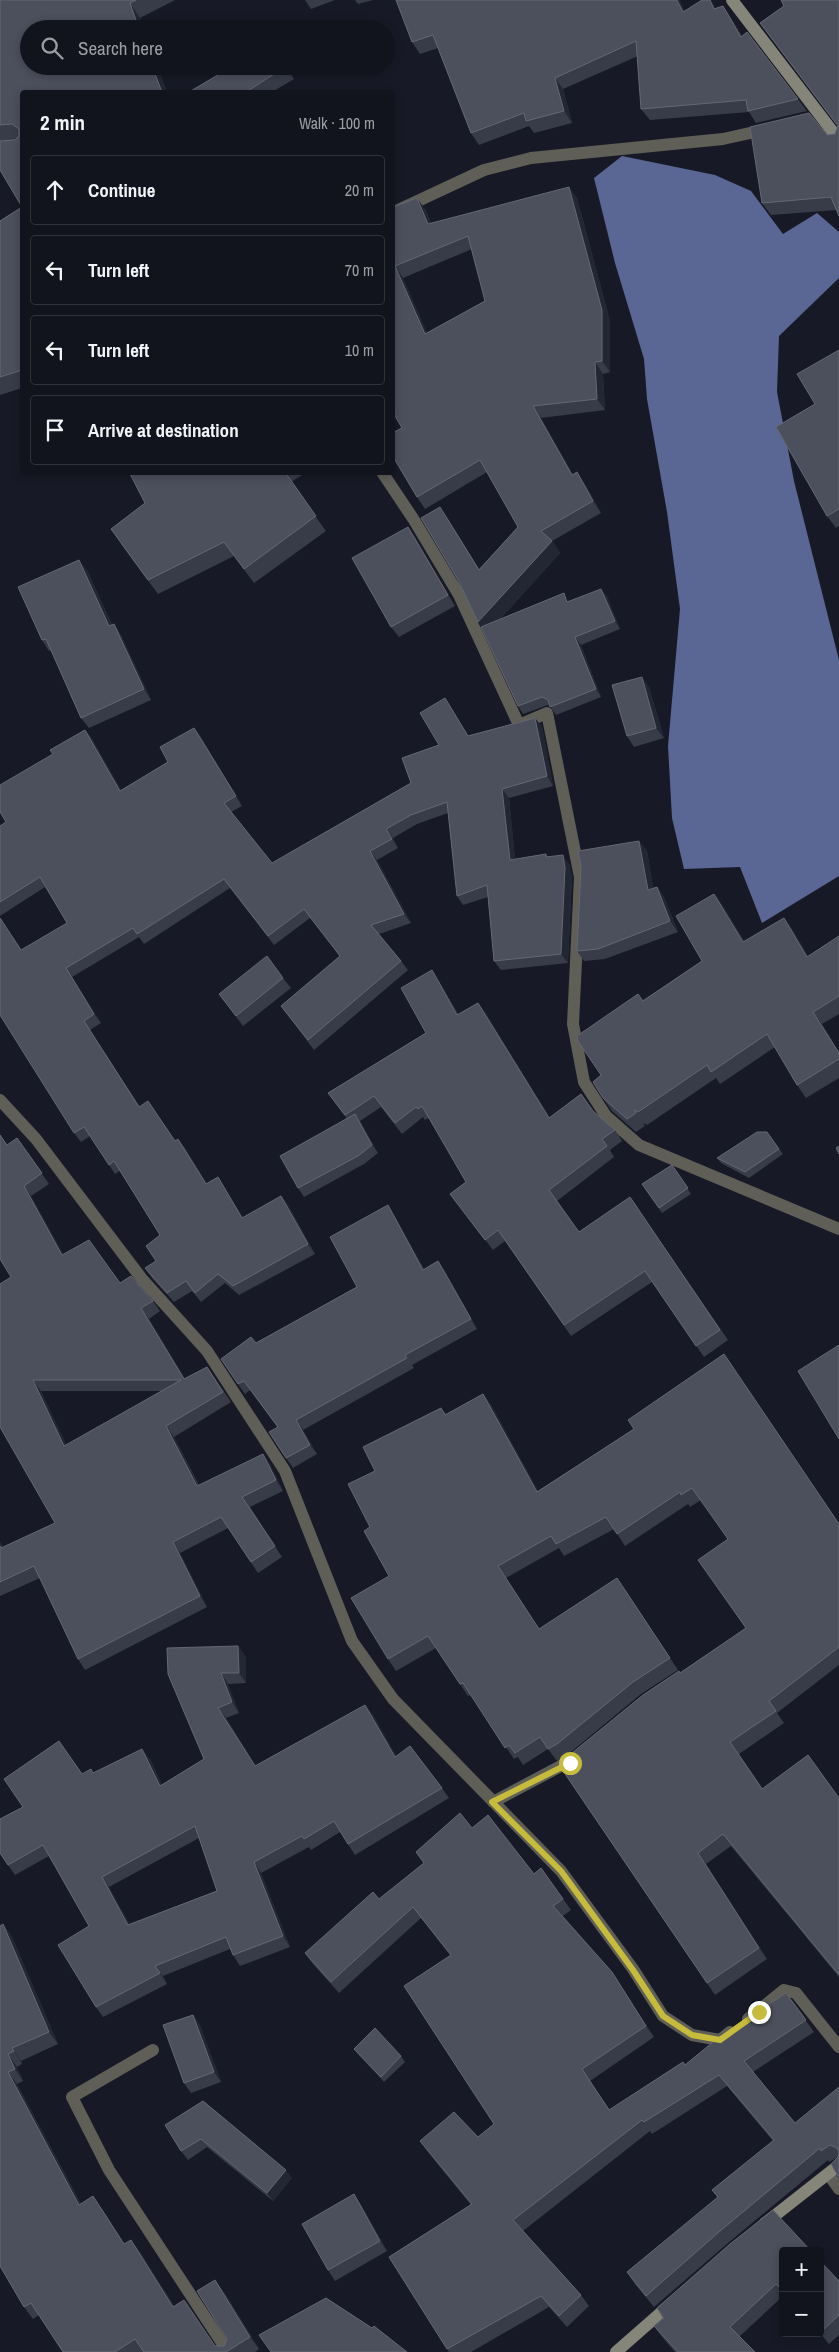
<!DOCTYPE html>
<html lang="en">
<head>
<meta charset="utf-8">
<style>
  body { margin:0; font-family:"Archivo Narrow",sans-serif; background:#1e2129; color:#f1f3f6 }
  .controls { position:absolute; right:15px; bottom:15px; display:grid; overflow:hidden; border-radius:5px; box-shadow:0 2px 8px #0003 }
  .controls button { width:45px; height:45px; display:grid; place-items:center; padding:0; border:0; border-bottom:1px solid #30333b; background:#11141c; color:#f1f3f6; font:25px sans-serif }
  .stop { position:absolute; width:15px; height:15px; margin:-11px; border:4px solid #c7bb3c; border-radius:50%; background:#fff }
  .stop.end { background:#c7bb3c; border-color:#fff; box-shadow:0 1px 5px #0008 }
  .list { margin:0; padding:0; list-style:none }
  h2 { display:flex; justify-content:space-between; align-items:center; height:65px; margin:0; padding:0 20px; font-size:21px }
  h2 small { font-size:16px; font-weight:400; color:#9c9ea3 }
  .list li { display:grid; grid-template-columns:32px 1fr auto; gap:15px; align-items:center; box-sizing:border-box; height:70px; margin:0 10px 10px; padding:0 10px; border:1px solid #30333b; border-radius:5px }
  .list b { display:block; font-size:19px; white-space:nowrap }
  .list em { font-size:16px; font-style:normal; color:#9c9ea3 }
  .icon { flex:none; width:28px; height:28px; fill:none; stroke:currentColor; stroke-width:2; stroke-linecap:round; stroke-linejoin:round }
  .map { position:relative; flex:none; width:839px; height:2352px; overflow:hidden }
  .search { position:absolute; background:#11141c; box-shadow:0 2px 8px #0003; left:20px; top:20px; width:375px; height:55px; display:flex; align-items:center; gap:12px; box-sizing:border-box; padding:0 18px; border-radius:28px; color:#9c9ea3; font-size:19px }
  .panel { position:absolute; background:#11141c; box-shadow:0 2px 8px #0003; left:20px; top:90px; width:375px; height:385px; border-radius:5px }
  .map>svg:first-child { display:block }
  .water { fill:#5a6693 }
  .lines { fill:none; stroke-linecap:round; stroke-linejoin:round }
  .street { stroke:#5f5e57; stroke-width:12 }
  .secondary { stroke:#86857a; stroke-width:12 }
  .wall { fill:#383c49; fill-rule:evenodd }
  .shaded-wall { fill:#232733 }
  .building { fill:#4c4f5c; stroke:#656874; fill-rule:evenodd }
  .route { stroke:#c7bb3c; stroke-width:6 }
</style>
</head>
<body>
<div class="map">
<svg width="839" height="2352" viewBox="0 0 839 2352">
  <rect width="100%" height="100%" fill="#171a26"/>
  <path class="water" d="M622,156l93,19 36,16 32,43 34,-21 22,19v46l-60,58 -2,56 17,89 45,179v216l-77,47 -22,-56 -56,2 -12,-51 -4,-72 12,-137 -13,-97 -20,-113 -3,-40 -29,-96 -21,-85z"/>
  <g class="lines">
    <path class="street" d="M392,213l92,-43 47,-12 192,-19 45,-10
      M382,472l32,48 45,75 60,130 28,-12 33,164 -7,147 11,58 22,34 33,29 200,84
      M0,1100l36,39 106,140 65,72 78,120 67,170 41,58 168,172 72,98 30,47 29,19 28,5 10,-8
      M493,1802l81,-43
      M748,2019l36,-29 12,3 43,54
      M153,2050l-81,47 37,73 119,182
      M828,2174l11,15"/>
    <path class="secondary" d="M732,0l107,140
      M764,2224l75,-59
      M616,2352l57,-50"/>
  </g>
  <path class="wall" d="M0,0h175l-35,18 4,11h-115v37h128l10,26h-145v296l-22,7v-174l22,-14 -22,-37z
    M305,0h30l-24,9z
    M355,0h18l-15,4z
    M396,0l289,10 31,-2 7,-2 8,12 11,18 56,63 9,12 -51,12 -7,-11 -99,8 -9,-11 -3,-53 -75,33 9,34 -38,10 -5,-7 -50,19 -8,-12 -33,-85 -18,6 -8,-12z
    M839,0v216l-3,-6 -65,5 -9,-12 65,-68 8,-1 3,-7 -78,-104 24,-17z
    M285,66l9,13 -22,13h-83l39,-23z
    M577,198l33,123v51l-7,2 2,36 -64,8 32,57 12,9 16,29 -49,28 8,12 -60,66 69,-18 38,-5 13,33 -39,16 20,52 -45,18 -6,-9 -2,-1 -25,9 -5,-8 -70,-187 31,50 39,-42 -31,-55 -62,37 -8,-12 -15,-69 -10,-221 33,2 6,14zM472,249l13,52 -58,32 -24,-55z
    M839,350v176l-3,2 -9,-12 -12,-112z
    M129,472h178l-16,10 35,49 -72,52 -20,-27 -76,38 -37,-50 24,-41z
    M415,537l40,69 -56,31 -8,-10z
    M87,570l25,55 2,-1 7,11 30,65 -62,28 -8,-10 -30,-68 -2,1 -7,-11z
    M649,687l15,51 -30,9 -7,-11z
    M451,708l17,28 67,-18 7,9 11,59 -44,12 6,61 31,-5 2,3 21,7 3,14 -4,85 -67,7 -7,-9 -6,-64 -25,8 -6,-9 -9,-83 -31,11 -24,14 5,10 -21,12 34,63 -32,11 22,27 7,9 -94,80 -33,-44 59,-50 -30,-38 -36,27 -44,-57 -86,56 -5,-7 -67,40 29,46 -11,7 50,77 8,-6 27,40 10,7 22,36 17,3 19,31 38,-22 7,9 27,49 -76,41 -14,-12 -24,19 -9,-11 -18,11 -22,-24 -7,-10 11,-7 4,-26 -40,-64 -5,3 -25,-38 -9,6 -7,-9 -52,-183 45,-27 -22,-36 -45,29v-90l6,-4 47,-68 32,-24 7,9 29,51 47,-28 26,-34 7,9 41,69 -11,6 41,51 139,-80 28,-38z
    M639,841l8,10 6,37 4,-1 7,10 14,35 -73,27 -21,2 -7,-10z
    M714,894l9,12 21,35 40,-23 9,13 15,25 31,-20v78l-17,10 17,28v26l-33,20 -9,-13 -22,-38 -55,37 -4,-6 -69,47 -4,-2 2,3 -9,6 -24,-21 -9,-13 -2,-23 42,-75 59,-39z
    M283,978l8,10 -48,38 -24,-32z
    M439,981l19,33 20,-11 8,11 64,104 44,-6 21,18 7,11 -12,9 4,7 -57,44 22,31 51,-35 98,143 -24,17 -52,-75 -81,54 -66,-95 -12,9 -43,-56 16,-12 -37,-64 -4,2 -2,-3 -21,17 -21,-27 -21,14 18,32 -14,11 -60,33 -6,-9 49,-69 -19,-26 98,-60z
    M767,1132l16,22 -34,24 -28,-15 -4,-5z
    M17,1138l32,46 -18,12 32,59 57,28 33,18 7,10 -11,8 36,60 22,-12 24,35 -57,35 25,48 71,-21 13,27 -33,16 32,50 -24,16 -30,-45 -48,25 27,54 -122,63 -7,-11 -38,-81 -40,18v-54l3,5 52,-24 -44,-246 -4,-132zM41,1391h121l-96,54z
    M672,1165l19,29 -29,19 -20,-29z
    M394,1215l30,54 14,-8 7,10 32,58 -65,36 2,3 -111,62 14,24 -24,14 -7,-10 -8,-30 -28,-38 -5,4 -7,-10 18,-41 101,-56z
    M483,1394l8,11 47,86 96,-62 205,95v141l-62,48 7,10 -45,31 24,35 76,9v179l-108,-131 -25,18 61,95 -52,36 -158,-233 10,-5 113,-84 66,-45 -18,-89 -27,-39 -11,7 -2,-3 -63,42 -11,-17 -50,27 -5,-8 -53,30 33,51 86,-39 53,80 -37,24 -75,62 -9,5 -9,-12 -25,16 -5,-8 -4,2 -43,-64 -3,1 -32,-48 -40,23 -8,-12 1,-83 -19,-49 5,-56 66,-63 5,6z
    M238,1646l8,11v26l-18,1 11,29 -13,5 30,48 109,-61 8,10 23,41 46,32 7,10 -94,57 -15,-23 -29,18 -2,-3 -48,26 29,74 -50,19 -7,-11 -3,-6 -67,27 4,8 -64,33 -7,-10 -7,-81 -40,-70 -34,19 -7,-10 74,-91 12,-1 56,-14 12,26 42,-26 -36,-85zM199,1838l18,53 -88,33 -20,-37z
    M472,1828l62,46 7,-6 30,42 -8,6 49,56 42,65 -64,44 20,29 75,-45 101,-72 28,39 -61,40 42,51 44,-36v91l-1,-21 -9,5 -1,-2 -100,83 -74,64 -19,-23 -8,-12 91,-74 -6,-8 61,-49 -46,-55 -75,48 -2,-3 -127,100 58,64 8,11 -22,21 -18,-20 -78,45h-22l-60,-95 82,-52 -43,-53 -8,-11 58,-4 16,-13 -44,-169 -29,-37 -82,75 -26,-29 -8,-11 74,-54 45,-36 -8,-11z
    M3,1924l9,13 46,107 -37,17 1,3 -5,3 6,14 -6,3 64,120 21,5 22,35 16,8 34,54 41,40h9l3,-7 -3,-47 35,57 -4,3h-192l-24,-37 -6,4 -9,-12 -24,-41z
    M193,2015l7,10 21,57 -30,11 -7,-10z
    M354,2049l47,7 4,6 -21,20 -26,-28z
    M203,2101l89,77 -19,23 -66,-54 -19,13 -7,-9z
    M354,2194l7,11 26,46 -52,30 -7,-11z
    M783,2251v45l-44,41 16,15h-80l-12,-14 -9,-12 9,-8 -6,-10z
    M820,2261l19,20v54l-10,9 -9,-11z"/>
  <path class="shaded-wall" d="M677,0h3l11,24 -8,-12z
    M710,0h1l5,8 -2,1z
    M130,3l10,15 4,11h-5z
    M723,6l8,12 18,31 -8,-12z
    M152,66h5l10,26h-5z
    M555,78l8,11 9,34 -8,-12z
    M569,187l8,11 33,123v51l-8,-11z
    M417,198l8,11 11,26 -8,-11z
    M395,266l8,12 30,68 -8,-12z
    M595,362l8,12 2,36 -8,-11z
    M533,406l8,12 39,69 -8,-12z
    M577,472l8,12 16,29 -8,-12z
    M440,507l8,12 39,62 -8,-11z
    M408,527l7,10 40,69 -7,-11z
    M552,541l8,12 -74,81 -8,-12z
    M79,560l8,10 30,67 -8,-11z
    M601,589l6,7 13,33 -5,-8z
    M114,624l7,11 30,65 -7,-11z
    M575,637l6,8 20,52 -5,-8z
    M642,677l7,10 15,51 -8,-10z
    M535,718l7,9 11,59 -6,-10z
    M194,728l7,9 41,69 -6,-10z
    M85,730l7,9 35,61 -7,-9z
    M502,789l7,9 7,71 -6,-9z
    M386,829l7,9 5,10 -6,-9z
    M639,841l8,10 8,50 -7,-11z
    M370,851l7,9 34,63 -7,-9z
    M563,855l6,9 3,14 -4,85 -7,-9z
    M657,887l7,10 14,35 -8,-11z
    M714,894l9,12 29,49 -9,-13z
    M784,918l9,13 23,39 -9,-13z
    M66,968l6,9 29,46 -7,-9z
    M432,970l7,11 25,45 -7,-11z
    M478,1003l8,11 71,115 -8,-11z
    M813,1012l9,12 17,28v1z
    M355,1114l6,9 17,30 -6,-8z
    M178,1139l7,9 28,46 -7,-10z
    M218,1177l6,10 25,40 -7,-9z
    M24,1186l7,10 39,70 -8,-11z
    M281,1196l7,9 27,49 -7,-10z
    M388,1205l6,10 36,65 -7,-10z
    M438,1261l7,10 32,58 -6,-10z
    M141,1308l8,11 42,71 -7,-11z
    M33,1380l8,11 31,65 -8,-10z
    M483,1394l8,11 54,99 -8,-12z
    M296,1420l7,10 14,24 -7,-9z
    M166,1426l8,11 30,60 -7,-11z
    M263,1454l7,10 13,27 -7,-11z
    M0,1542l2,2 7,15 -9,-13z
    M173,1542l7,11 27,54 -7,-11z
    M238,1646l8,11v26l-7,-10z
    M221,1673l7,11 11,29 -7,-11z
    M365,1705l8,10 29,52 -7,-10z
    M218,1708l8,10 36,58 -7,-10z
    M142,1749l8,10 18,38 -8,-11z
    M698,1853l8,11 61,95 -8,-11z
    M254,1862l7,11 29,74 -7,-11z
    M102,1877l7,10 27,48 -8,-10z
    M3,1924l9,13 46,107 -9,-12z
    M155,1966l8,10 4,8 -7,-11z
    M612,1972l8,12 34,53 -8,-11z
    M193,2015l7,10 21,57 -7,-10z
    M12,2048l9,13 1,3 -8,-13z
    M8,2054l9,13 6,14 -8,-12z
    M8,2072l9,12 71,134 -9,-13z
    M286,2170l6,8 -19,23 -6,-8z
    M354,2194l7,11 26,46 -7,-10z
    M131,2240l9,12 42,67 -9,-12z
    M215,2280l9,12 35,57 -9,-12z"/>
  <path class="building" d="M0,0h136l-6,3 9,26h-110v37h123l10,26h-140v278l-22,7v-156l22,-14 -22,-37v-29l15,-1 4,-4v-7l-7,-5 -12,1z
    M396,0h281l6,12 19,-12h8l4,9 9,-3 18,31 6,-5 51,67 -50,12 -2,-11 -105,9 -5,-68 -81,37 9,33 -38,10 -2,-8 -53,20 -38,-98 -21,7z
    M781,0h58v216l-8,-19 -69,6 -12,-76 59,-14 18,22 8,-1 3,-8 -78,-103 24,-17z
    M226,66h59v1l-39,25h-57l39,-23z
    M569,187l33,123v51l-7,1 2,37 -64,7 39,69 5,-3 16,29 -52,30 11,10 -74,81 -20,-42 -37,-62 19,-11 39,63 39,-43 -38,-67 -63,37 -25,-42v-22l10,-5 -10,-17v-204l4,-1 21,-8 11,26zM468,236l17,65 -60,33 -30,-68z
    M839,350v159l-12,7 -51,-89 39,-23 -18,-30z
    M129,472h156l31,44 -72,53 -20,-27 -76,38 -37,-51 34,-26z
    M408,527l40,68 -57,32 -39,-69z
    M79,560l30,66 5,-2 30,65 -63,29 -35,-79 -4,1 -24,-53z
    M601,589l14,32 -40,16 21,52 -46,18 -2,-7 -6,-3 -24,9 -37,-79 83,-34 3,9z
    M642,677l14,51 -29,8 -15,-51z
    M445,698l23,38 67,-18 12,58 -45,13 8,71 36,-6v3l17,-2 2,13 -4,86 -67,7 -7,-76 -30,11 -10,-94 -36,13 -25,14 6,10 -22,12 34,63 -33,11 30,36 -93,79 -27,-34 59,-50 -36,-47 -36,27 -44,-57 -87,55 -4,-6 -67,40 28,46 -10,7 55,86 9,-6 27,40 3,-2 28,45 12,-7 24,41 39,-22 27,48 -75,42 -15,-12 -23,19 -9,-12 -19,12 -22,-25 11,-7 -10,-15 14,-11 -46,-74 -5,4 -25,-38 -10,6 -74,-118v-97l21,32 46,-27 -27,-46 -40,25v-76l6,-4 -6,-10v-27l53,-31 -3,-4 35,-20 35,61 48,-29 -8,-15 34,-19 42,68 -12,7 48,60 139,-80 -9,-25 37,-13 -19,-32z
    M639,841l9,49 9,-3 13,34 -72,28 -21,2 4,-84 -3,-16z
    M714,894l29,48 41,-24 23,39 32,-21v60l-26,16 26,41v6l-42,26 -30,-51 -56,38 -4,-7 -69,47 -4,-2 2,3 -9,6 -24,-21 -10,-16 8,-7 -23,-34 -1,-5 61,-42 5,7 59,-40 -26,-45z
    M267,956l16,22 -47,38 -17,-22z
    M432,970l25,45 21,-12 71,115 32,-24 12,17 22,19 -13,9 5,7 -58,44 30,42 51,-35 90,133 -24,16 -51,-75 -81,54 -66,-95 -13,10 -35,-46 16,-12 -44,-76 -4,3 -2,-2 -21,16 -21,-27 -29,19 -17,-22 98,-60 -25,-45z
    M355,1114l17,31 -14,11 -60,32 -18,-32z
    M757,1132h10l12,17 -34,23 -28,-14z
    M0,1135l7,10 10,-7 25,35 -18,13 38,69 27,-15 31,43 11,-7 22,25 -12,7 43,71 23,-12 16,25 -57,34 31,60 66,-32 13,26 -34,17 33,49 -24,16 -30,-45 -48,25 27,54 -122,63 -44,-93 -34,16v-36l1,2 54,-25 -55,-96v-143l11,-7 -11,-18zM33,1380h148l-117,66z
    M839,1146v8l-3,-6z
    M672,1165l16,23 -29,20 -17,-24z
    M388,1205l35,65 15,-9 33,58 -66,36 2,3 -111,62 14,25 -24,13 -17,-26 9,-5 -34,-46 -6,3 -17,-25 30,-22 5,6 101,-56 -27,-50z
    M839,1345v94l-41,-68z
    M724,1354l115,170v123l-70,54 7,10 -46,31 32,47 46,-34 31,43v177l-116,-141 -25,19 61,95 -52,35 -150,-221 10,-5 76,-62 36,-24 1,2 66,-45 -48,-68 30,-21 -36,-51 -11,7 -1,-3 -63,42 -11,-17 -50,27 -5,-8 -53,30 41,63 78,-51 53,80 -37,24 -76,62 -9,5 -8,-12 -25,16 -6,-8 -4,3 -42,-65 -3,1 -32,-48 -40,23 -37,-61 38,-22 -25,-45 6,-4 -22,-43 27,-13 -12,-24 78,-39 4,7 38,-21 54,98 97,-63 -6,-9z
    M238,1646l1,27h-18l11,29 -14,6 37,58 110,-61 30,52 15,-11 32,42 -94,56 -14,-23 -30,18 -2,-3 -48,26 29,74 -50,19 -7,-18 -71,29 5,7 -64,34 -38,-62 31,-19 -46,-81 -35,20 -8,-12v-34l23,-12 -19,-28 55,-38 23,33 9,-5 2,4 49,-24 18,37 44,-27 -36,-85 -1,-26zM195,1826l22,65 -89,34 -26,-48z
    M460,1813l12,15 16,-13 46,59 7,-6 22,31 -10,7 59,66 34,54 -64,43 27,41 74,-48 2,3 34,-28 67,-44 20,27 -62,41 51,62 44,-36v91l-8,-14 7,-7 1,-4 -2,-5 -7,-3 -9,6 -1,-3 -100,83 -74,65 -19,-24 91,-75 -6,-7 62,-50 -55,-65 -75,47 -2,-2 -129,100 68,75 -22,21 -18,-20 -94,53 -58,-92 83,-53 -52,-63 34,-29 24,25 16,-13 -90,-138 47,-31 -38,-48 -82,75 -26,-29 68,-61 6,7 45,-36 -8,-11z
    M3,1924l46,108 -37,16 2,3 -6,3 7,15 -7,3 71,133 14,-9 31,48 7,-4 42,67 11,-7 31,46h9l3,-7 -30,-48 18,-11 35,57 -24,15h-82l-9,-13 -20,13h-52l-32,-49 -7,4 -24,-41v-340z
    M193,2015l21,57 -30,11 -21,-58z
    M375,2028l26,28 -20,21 -27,-28z
    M203,2101l83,69 -19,23 -66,-54 -20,12 -16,-26z
    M354,2194l26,47 -52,29 -26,-46z
    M773,2210l38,41h-28v40l-7,-7 -46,43 25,25h-77l-24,-26 10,-8 -7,-10 73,-64z
    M820,2261l19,20v34l-18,17 -1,-1z
    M326,2298l46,30 2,-2 33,26h-136l-12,-17z"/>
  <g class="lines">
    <path class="route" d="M570,1763l-78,39 69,69 72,99 30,46 29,19 28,5 39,-28"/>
  </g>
</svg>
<div class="controls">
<button>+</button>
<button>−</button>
</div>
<div class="stop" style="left:570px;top:1763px"></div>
<div class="stop end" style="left:759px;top:2012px"></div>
<div class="search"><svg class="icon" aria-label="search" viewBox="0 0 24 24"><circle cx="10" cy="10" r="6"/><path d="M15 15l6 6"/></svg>Search here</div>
<section class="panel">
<h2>2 min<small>Walk · 100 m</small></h2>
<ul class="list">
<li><svg class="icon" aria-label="ahead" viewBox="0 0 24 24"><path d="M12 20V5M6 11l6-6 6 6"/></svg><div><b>Continue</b></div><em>20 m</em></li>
<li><svg class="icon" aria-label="left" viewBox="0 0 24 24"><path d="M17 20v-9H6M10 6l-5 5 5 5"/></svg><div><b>Turn left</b></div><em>70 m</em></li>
<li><svg class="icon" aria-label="left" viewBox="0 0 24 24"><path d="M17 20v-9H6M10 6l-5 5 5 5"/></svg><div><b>Turn left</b></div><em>10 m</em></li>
<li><svg class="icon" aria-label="arrive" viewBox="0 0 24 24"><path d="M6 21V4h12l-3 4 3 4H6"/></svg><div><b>Arrive at destination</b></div></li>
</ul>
</section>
</div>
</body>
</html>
